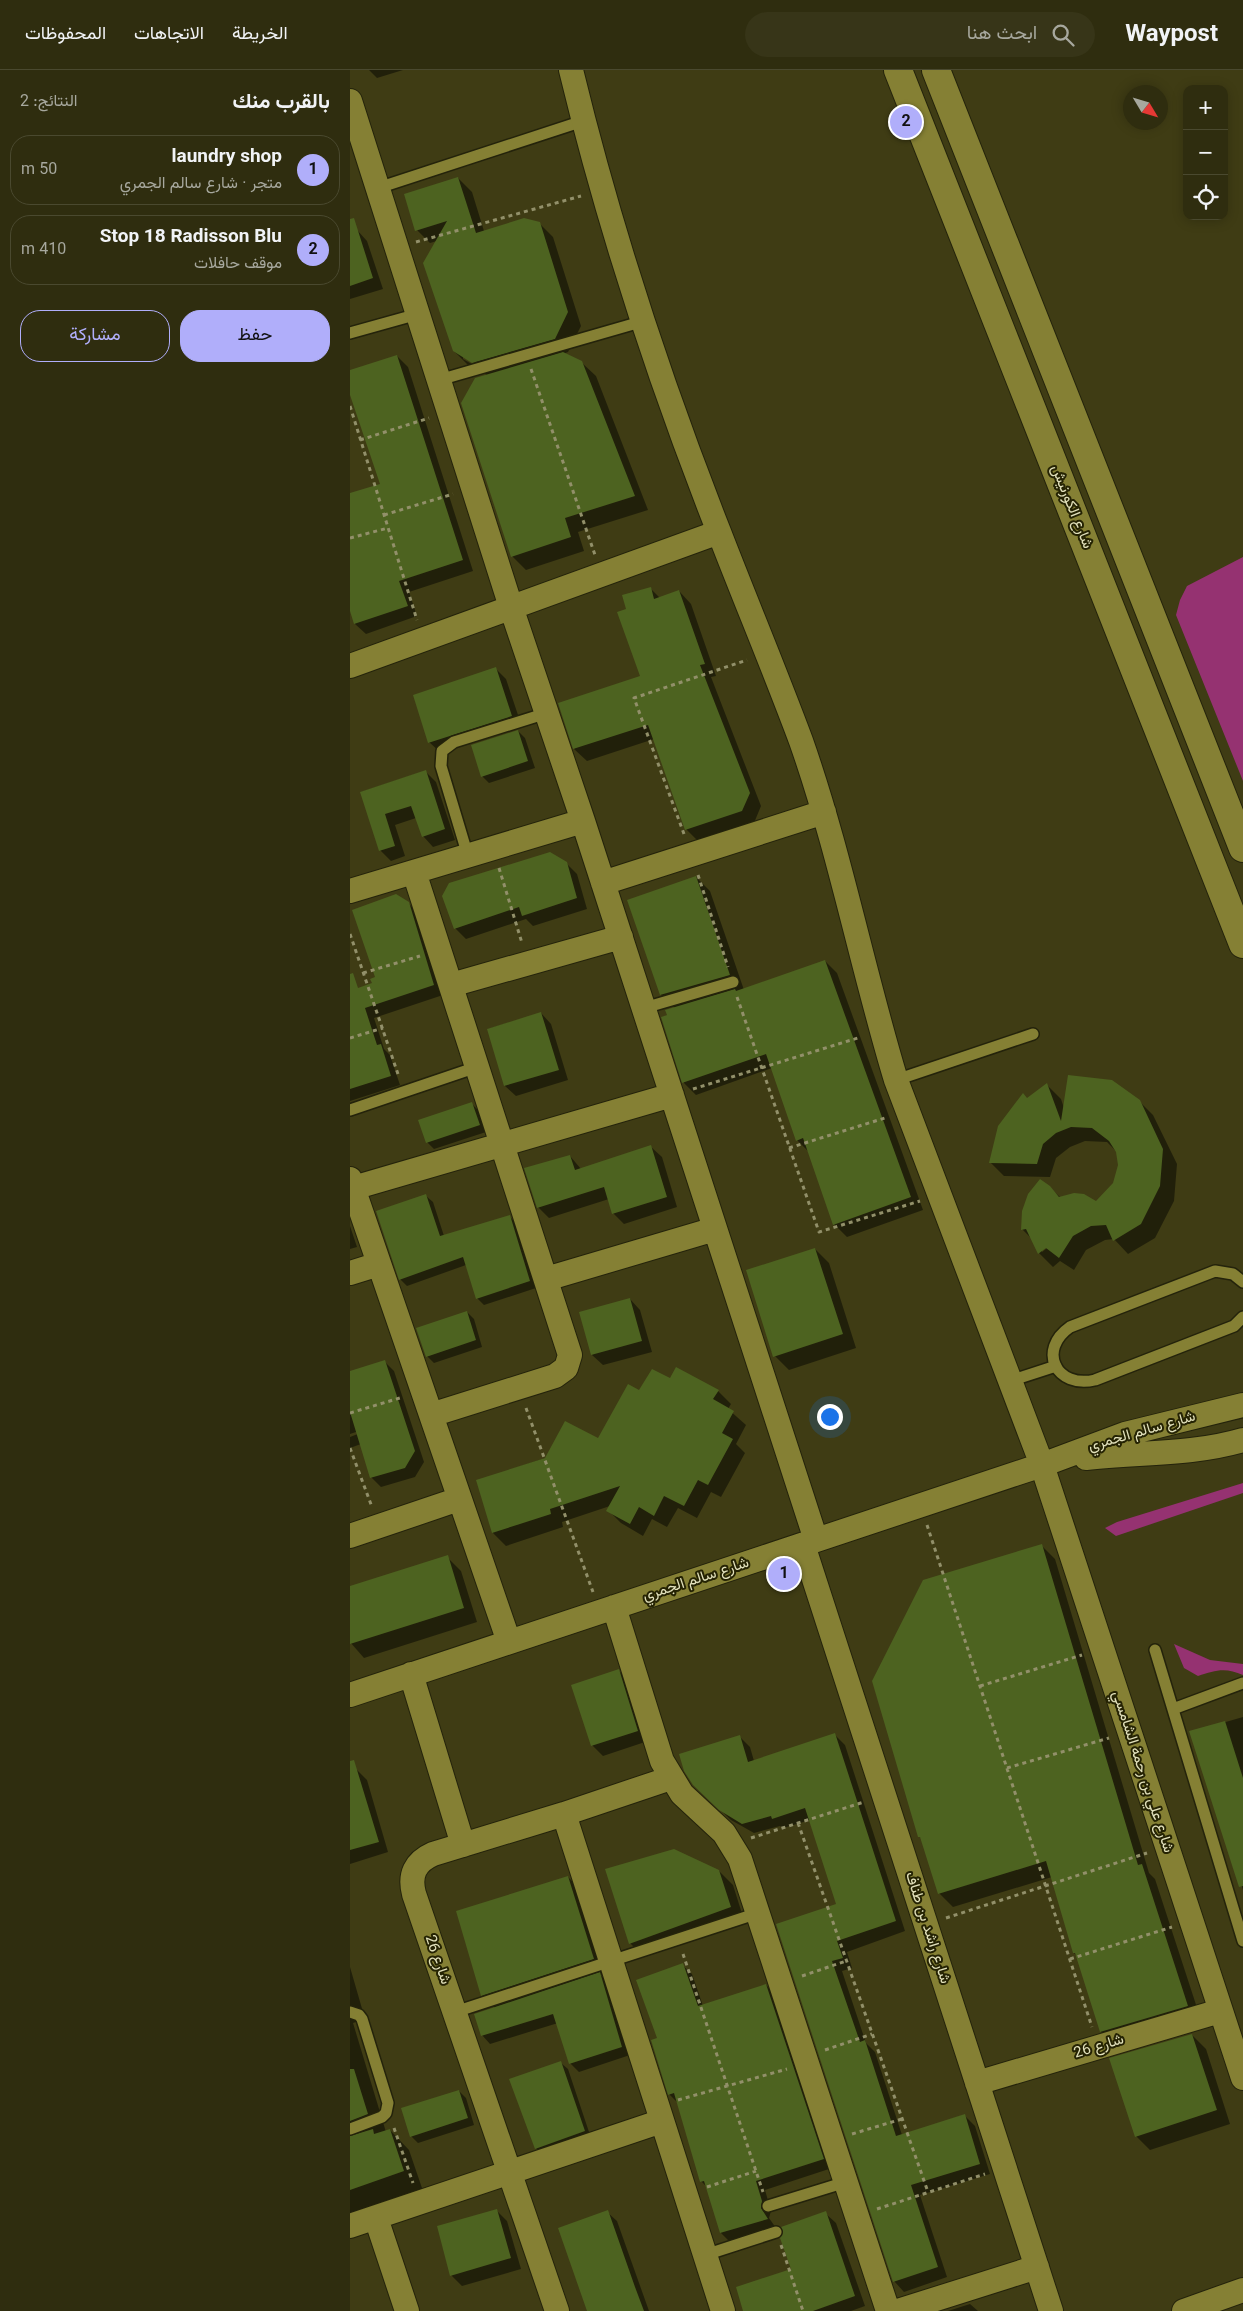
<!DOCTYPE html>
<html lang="ar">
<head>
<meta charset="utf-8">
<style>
  body { margin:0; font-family:Georgia,Vazirmatn,serif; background:#373518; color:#f1f3f6; direction:rtl }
  .controls { position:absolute; right:15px; top:15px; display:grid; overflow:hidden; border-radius:10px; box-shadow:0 2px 12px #0003 }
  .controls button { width:45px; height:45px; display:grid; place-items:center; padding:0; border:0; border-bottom:1px solid #4a492f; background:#2f2d0f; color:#f1f3f6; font:25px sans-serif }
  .compass { position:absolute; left:773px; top:15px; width:45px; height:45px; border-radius:50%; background:#2f2d0f; box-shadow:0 2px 12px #0003; rotate:128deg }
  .you { position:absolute; left:479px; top:1346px; width:18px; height:18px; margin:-12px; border:4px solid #fff; border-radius:50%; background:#1a73e8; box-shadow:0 0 0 8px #1a73e833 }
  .badge { display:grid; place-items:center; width:32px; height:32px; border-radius:50%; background:#b0aefa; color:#111; font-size:16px; font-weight:700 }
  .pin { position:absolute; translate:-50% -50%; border:2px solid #fff; box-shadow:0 1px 5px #0006 }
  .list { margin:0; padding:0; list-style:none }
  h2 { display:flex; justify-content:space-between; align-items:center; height:65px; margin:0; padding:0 20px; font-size:21px }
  h2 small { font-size:16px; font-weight:400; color:#a7a89e }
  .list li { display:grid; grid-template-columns:32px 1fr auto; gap:15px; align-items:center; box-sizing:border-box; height:70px; margin:0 10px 10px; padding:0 10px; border:1px solid #4a492f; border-radius:20px }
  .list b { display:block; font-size:19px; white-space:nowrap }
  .list p { margin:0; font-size:16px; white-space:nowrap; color:#a7a89e }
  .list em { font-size:16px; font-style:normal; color:#a7a89e }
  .actions { display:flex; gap:10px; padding:15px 20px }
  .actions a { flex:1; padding:11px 0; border:1px solid #b0aefa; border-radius:20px; text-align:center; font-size:18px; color:#b0aefa }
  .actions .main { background:#b0aefa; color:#111 }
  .icon { flex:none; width:28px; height:28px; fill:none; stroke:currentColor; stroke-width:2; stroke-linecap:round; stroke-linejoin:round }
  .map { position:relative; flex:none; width:893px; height:2241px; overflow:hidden; direction:ltr }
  header { display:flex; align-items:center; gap:30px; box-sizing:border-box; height:70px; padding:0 25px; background:#2f2d0f; border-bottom:1px solid #4a492f }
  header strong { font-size:24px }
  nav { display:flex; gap:28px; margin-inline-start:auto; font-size:18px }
  .search { width:350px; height:45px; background:#373518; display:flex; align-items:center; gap:12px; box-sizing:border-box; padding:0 18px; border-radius:28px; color:#a7a89e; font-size:19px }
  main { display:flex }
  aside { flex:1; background:#2f2d0f }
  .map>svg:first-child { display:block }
  .green { fill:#953271 }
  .shadow { fill:#0007; fill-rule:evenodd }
  .building { fill:#4d6320 }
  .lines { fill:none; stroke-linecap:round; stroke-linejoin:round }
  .service-casing { stroke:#24230b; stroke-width:14 }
  .minor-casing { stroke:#24230b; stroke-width:26 }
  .secondary-casing { stroke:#24230b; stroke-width:30 }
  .path { stroke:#92906a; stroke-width:3; stroke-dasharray:4 4; stroke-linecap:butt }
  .service { stroke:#858034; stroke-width:11 }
  .minor { stroke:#858034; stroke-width:24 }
  .secondary { stroke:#858034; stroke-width:28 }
  .labels { text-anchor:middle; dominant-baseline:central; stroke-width:4; stroke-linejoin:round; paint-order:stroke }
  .street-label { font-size:15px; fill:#e2e1bc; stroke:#252303 }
</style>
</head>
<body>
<header>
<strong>Waypost</strong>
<div class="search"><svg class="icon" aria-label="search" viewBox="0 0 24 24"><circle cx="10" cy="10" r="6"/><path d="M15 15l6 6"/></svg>ابحث هنا</div>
<nav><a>الخريطة</a><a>الاتجاهات</a><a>المحفوظات</a></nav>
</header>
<main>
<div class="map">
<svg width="893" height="2241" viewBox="0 0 893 2241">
  <rect width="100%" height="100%" fill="#3f3c14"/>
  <path class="green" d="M893,487v224l-67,-166 4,-15 7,-14z
    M893,1413v10l-127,43 -11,-8 12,-6z
    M824,1574l36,16 33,4v11c-17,-8 -28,-5 -45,1l-14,-8z"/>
  <path class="shadow" d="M19,0h34l-26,8z
    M108,108l14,14 12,39 56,-7 13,13 28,89 -13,26 -5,2 18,8 15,14 52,134 -70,22 6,19 -58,19 -14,-14 -25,-181 -19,-10 -14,-14 -17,-110 -7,2 -13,-13zM113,286l16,9 -2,2 -14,-8z
    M7,160l10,11 16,48 -33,10v-67z
    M47,286l11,11 65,204 -64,21 8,24 -51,18 -11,-10 -5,-17v-113l32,-9 -32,-95v-18z
    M300,518l10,10 19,-7 12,13 25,72 -5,1 50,129 -7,17 -56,18 -12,-12 -32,-90 -67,22 -13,-12 67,-72 -14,-68z
    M146,599l10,10 16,48 -82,25 -11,-10z
    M168,661l7,7 10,30 -46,15 -7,-7z
    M75,701l11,11 19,58 -22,7 -10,-11 -7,-18 -21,7 10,31 -14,5 -11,-11 -19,-58z
    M216,793l11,11 10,35 -54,17 -7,-7 -60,20 -11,-11z
    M346,807l14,14 34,99 81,-29 12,12 86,237 -76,27 -13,-13 -24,-71 -13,-13 -25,-72 -76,27 -12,-12 -22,-66 6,-2 7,-7 -14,-13 -33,-94z
    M58,833l10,10 25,82 -69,23 10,31 6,6 10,30 -50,16v-109l23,-8z
    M191,943l10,11 17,56 -52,16 -11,-10 -17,-57z
    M697,1015l14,14 3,9 75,-7 14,14 24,49 -3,37 -19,37 -27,16 -14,-15 -9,1 -19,10 -12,20 -14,-9 -7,6 -14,-14 -6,-13 -11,-11 27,-42 12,11 36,4 17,-18 5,-19 -2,-13 -10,-10 -22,-1 -15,6 -14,11 -6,19 -46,-1 -14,-14 38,-62zM701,1175l-9,7v-3z
    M122,1034l7,7 7,21 -52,17 -7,-7z
    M301,1077l11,10 15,50 -53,17 -11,-11 -4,-14 -60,19 -11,-11 32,-51 11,13z
    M76,1126l7,6 11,34 66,-19 7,7 19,64 -52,17 -7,-7 -11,-33 -59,21 -7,-7z
    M0,1156l7,21 -7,2z
    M465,1179l14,14 27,85 -67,22 -14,-14z
    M280,1229l10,11 12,42 -49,13 -11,-10z
    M117,1242l7,7 8,28 -48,16 -7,-7z
    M34,1291l10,10 30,91 -9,15 -34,10 -10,-10 -10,-33 -11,4v-11l13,-5 -1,-2 -12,4v-61z
    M320,1310l48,11 13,13 -3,5 18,16 -10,19 9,9 -24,44 -10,-5 -14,26 -19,-10 -11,19 -15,-8 -9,17 -22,-13 -13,-13 2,-4 -48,16 1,5 -57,19 -13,-13 -16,-52 122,-41 41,-48z
    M691,1475l14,14 94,314 6,6 46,141 -86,25 -14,-13 -24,-76 -3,-3 -22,-76 -99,30 -14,-14 -16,-53 -3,-3z
    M97,1487l14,14 16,51 -113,36 -14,-16v-54z
    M268,1600l11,11 19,60 -45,15 -11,-11z
    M893,1647v173l-52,-158z
    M485,1665l10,10 60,186 -58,21 5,16 -10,3 24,72 9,9 27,83 62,-20 11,11 15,48 -70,21 27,82 -43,15 -10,-11 -117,-356 61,-20 -28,-85 -27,8 -3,-2 -26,7 -23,-13 -26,-25 34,-59 11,11 4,14z
    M7,1700l10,10 21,72 -38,12v-92z
    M369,1801l14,14 11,35 -100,37 -14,-14z
    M218,1807l14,14 25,82 -6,2 7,7 22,73 -51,17 -9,-9 -12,-40 -68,21 -8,-9 13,-27 -13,-13z
    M332,1895l10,9 11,32 63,-21 9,9 57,174 -67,22 6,21 -2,7 7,10 -46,14 -9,-9 -14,-46 -6,-6 -23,-78 -9,-9 -10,-56z
    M0,1897l15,52 -12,4 33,109 4,-2 19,20 14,41 -73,25z
    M842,1965l14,14 24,75 -80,26 -14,-14z
    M211,1993l7,6 23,69 -48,17 -7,-7z
    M109,2021l7,7 8,27 -56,18 -7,-7z
    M147,2141l10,10 14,48 -59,17 -11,-11z
    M257,2142l10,9 32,90h-62z
    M475,2143l11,10 29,83 -14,5h-106l48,-41z
    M620,2234l8,7h-30z"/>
  <path class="building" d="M108,107l18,56 48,-15 16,4 28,90 -13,27 -83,24 -19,-12 -30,-88 24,-42 -32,10 -11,-37z
    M4,148l19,60 -23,8v-67z
    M213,282l19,9 53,135 -70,22 6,19 -60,20 -50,-154 14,-25z
    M47,285l66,205 -64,21 9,25 -54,18 -4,-13v-118l30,-9 -30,-89v-25z
    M301,517l3,12 25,-9 26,74 -5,1 50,128 -8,18 -57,19 -37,-105 -75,24 -15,-46 82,-27 -23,-64 9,-3 -4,-14z
    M146,597l16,49 -84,27 -15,-48z
    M168,660l10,31 -47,16 -10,-32z
    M76,700l19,59 -23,8 -11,-31 -26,8 10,32 -16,5 -19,-59z
    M200,782l17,10 10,36 -55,18 -3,-9 -65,22 -12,-33 7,-13z
    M346,806l34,99 -70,20 -33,-95z
    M46,824l13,8 25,83 -69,23 12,37 4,-1 10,32 -41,13v-115l3,-1 5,15 14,-5 -2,-4 5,-2 -23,-67z
    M475,890l86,237 -78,28 -30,-87 -7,3 -30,-87 -84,29 -21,-66 6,-2 -2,-5 70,-21 1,2z
    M191,942l18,58 -55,16 -17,-57z
    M718,1005l44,5 28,20 23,49 -3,37 -19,38 -28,17 -7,-16 -15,1 -18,10 -14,22 -13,-10 -8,6 -12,-25 -5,1 1,-19 6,-17 12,-15 10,7 9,11 15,-4 10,1 12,7 17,-18 5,-18 -2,-13 -7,-11 -17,-13 -21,-1 -15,6 -13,11 -6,20 -48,-1 9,-37 25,-33 4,5 20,-15 14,38z
    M122,1032l8,23 -54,18 -8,-23z
    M301,1075l16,52 -55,17 -8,-27 -67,21 -13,-40 46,-13 5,15z
    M76,1124l14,42 70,-21 20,66 -54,18 -13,-42 -64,23 -23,-69z
    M465,1178l28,86 -70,23 -27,-87z
    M280,1228l12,43 -51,14 -12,-43z
    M117,1241l9,29 -50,17 -10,-29z
    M35,1290l30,91 -10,17 -35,10 -20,-66v-41z
    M326,1297l43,23 -6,9 21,12 -12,22 11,6 -25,46 -10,-5 -14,26 -20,-10 -10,20 -15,-9 -9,17 -24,-13 14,-25 -70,23 1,5 -59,19 -16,-53 69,-22 20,-37 33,17 30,-54 11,6 13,-21 18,9z
    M692,1474l96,321 4,-1 46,142 -88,26 -25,-79h-2l-27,-92 -108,33 -18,-57h-2l-46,-156 51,-101z
    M98,1485l16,53 -114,36v-58z
    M269,1599l19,62 -47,15 -20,-61z
    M875,1651l18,57v108l-4,1 -50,-156z
    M485,1663l61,188 -59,20 6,17 -11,3 28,81 5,-2 31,96 69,-22 15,50 -69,21 27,82 -45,15 -117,-358 60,-20 -31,-96 -33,11 -1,-3 -29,8 -23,-14 -26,-25 -9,-14 -5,-17 61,-19 8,27z
    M4,1690l25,82 -29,8v-89z
    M324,1779l45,21 12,37 -102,37 -24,-75z
    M218,1806l26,83 -113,37 -25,-85z
    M333,1893l15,43 68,-22 58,175 -68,22 6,20 -1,7 7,11 -48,14 -16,-52 -4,1 -26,-89 -6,2 -17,-55 6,-2 -21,-58z
    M250,1902l22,75 -53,17 -16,-50 -72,22 -7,-22z
    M842,1964l25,76 -82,27 -26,-79z
    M211,1991l24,70 -50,18 -26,-70z
    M0,1999h4l14,45 -18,7z
    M109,2020l9,28 -58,19 -9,-29z
    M23,2059l1,5 16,-5 14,42 -54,19v-54z
    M147,2139l14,49 -61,18 -13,-50z
    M258,2140l27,77 9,24h-57l-29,-83z
    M476,2141l29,85 -42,15h-70l-7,-24 55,-18 -11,-31 3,-5 -2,-6z"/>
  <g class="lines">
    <g class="service-casing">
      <path id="service" d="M28,118l205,-67
        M0,263l68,-19
        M89,310l205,-59
        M118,786l-27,-90 1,-15 12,-9 93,-29
        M294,938l89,-26
        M546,1010l137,-46
        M0,1040l127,-43
        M893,1212l-10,-8 -18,-3 -145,56c-33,23 -14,62 25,53l139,-54 9,-9
        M660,1311l46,-15
        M805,1580l88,291
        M823,1639l70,-26
        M0,1942l9,3 3,4 26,84 -2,10 -4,4 -32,12
        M105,1942l303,-99
        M418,2136l78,-24
        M355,2185l71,-23"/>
    </g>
    <g class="minor-casing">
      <path id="minor" d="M221,0c38,157 89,312 148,462 27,70 56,139 82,209 39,111 61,227 95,339l146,385 201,613
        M0,31l161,506 72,214 233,719
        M0,596l369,-134
        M64,802l156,483 -4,13 -11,8 -124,39
        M253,813l221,-71
        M0,821l233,-70
        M101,915l170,-48
        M0,1109l159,463
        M3,1118l319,-93
        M0,1203l29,-9
        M196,1209l169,-50
        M736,1388c53,-6 106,-3 157,-18
        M0,1466l109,-37
        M453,1475l248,766
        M264,1537l48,154 20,33 42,39 16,26 148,452
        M61,1604l52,171
        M0,1625l692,-230 83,-31 118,-29
        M214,1744l159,497
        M627,2013l243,-72
        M26,2148l31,93
        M0,2156l312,-105
        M207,2241l-143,-417c-5,-19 1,-32 19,-40l131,-40 107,-36
        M548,2241l139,-44
        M834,2241l59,-21"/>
    </g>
    <g class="secondary-casing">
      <path id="secondary" d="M548,0l345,874
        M586,0l307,778"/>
    </g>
    <path class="path" d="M66,172l165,-46
      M181,299l64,186
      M0,336l67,214
      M10,370l69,-22
      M34,445l69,-21
      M0,468l38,-10
      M334,764l-50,-136 113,-38
      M149,798l23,75
      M348,805l30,92
      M0,864l49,143
      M13,903l57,-17
      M387,927l82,235 101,-31
      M0,968l33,-10
      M343,1019l168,-52
      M439,1078l99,-31
      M176,1338l67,184
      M0,1343l53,-16
      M0,1378l22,59
      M577,1455l165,502
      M630,1616l102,-31
      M657,1698l102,-30
      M448,1753l130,369
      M401,1768l113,-36
      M596,1848l201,-65
      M333,1884l80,238
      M720,1889l102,-32
      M452,1906l44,-15
      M475,1980l47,-16
      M328,2030l109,-31
      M44,2058l19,55
      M502,2064l50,-15
      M357,2117l49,-16
      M527,2139l108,-35
      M431,2175l22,66"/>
    <use href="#service" class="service"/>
    <use href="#minor" class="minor"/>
    <use href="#secondary" class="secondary"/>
  </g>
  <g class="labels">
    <g class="street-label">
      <text transform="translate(721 437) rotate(68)">شارع الكورنيش</text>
      <text transform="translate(792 1362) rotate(-16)">شارع سالم الجمري</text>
      <text transform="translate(346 1510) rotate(-18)">شارع سالم الجمري</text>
      <text transform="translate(792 1702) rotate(72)">شارع علي بن رحمة الشامسي</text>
      <text transform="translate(577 1858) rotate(72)">شارع راشد بن طناف</text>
      <text transform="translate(87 1890) rotate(71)">شارع 26</text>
      <text transform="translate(749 1977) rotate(-17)">شارع 26</text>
    </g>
  </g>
</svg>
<div class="controls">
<button>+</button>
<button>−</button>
<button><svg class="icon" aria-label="locate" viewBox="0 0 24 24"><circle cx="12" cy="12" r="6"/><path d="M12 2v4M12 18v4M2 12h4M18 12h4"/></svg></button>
</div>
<svg class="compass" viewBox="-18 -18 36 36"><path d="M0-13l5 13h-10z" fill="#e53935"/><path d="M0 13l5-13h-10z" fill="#a7a89e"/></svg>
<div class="you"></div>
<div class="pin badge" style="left:434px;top:1504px">1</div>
<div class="pin badge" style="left:556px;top:52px">2</div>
</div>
<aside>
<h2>بالقرب منك<small>النتائج: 2</small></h2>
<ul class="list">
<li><span class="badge">1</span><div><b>laundry shop</b><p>متجر · شارع سالم الجمري</p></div><em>50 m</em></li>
<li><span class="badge">2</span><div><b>Stop 18 Radisson Blu</b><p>موقف حافلات</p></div><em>410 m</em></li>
</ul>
<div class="actions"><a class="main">حفظ</a><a>مشاركة</a></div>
</aside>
</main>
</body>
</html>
